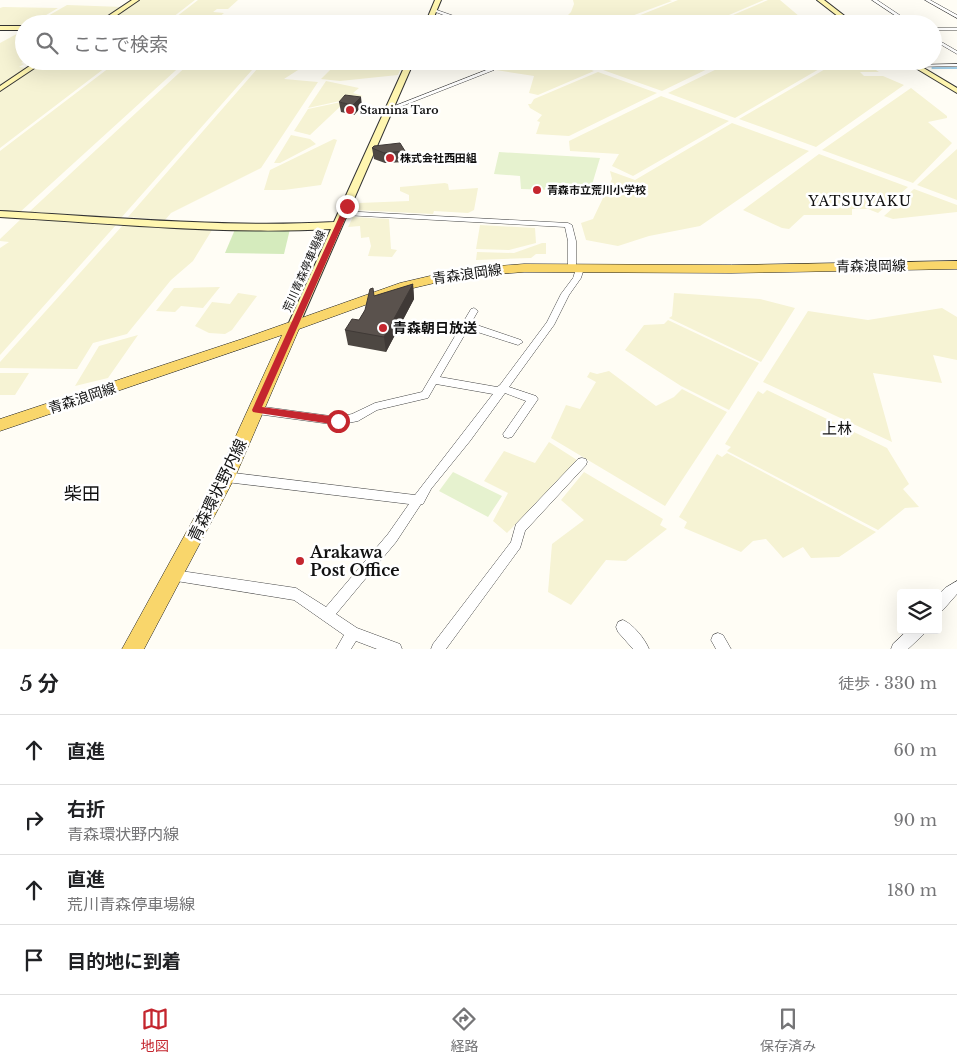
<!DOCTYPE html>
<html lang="ja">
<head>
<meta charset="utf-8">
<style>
  body { margin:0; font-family:"Libre Baskerville","Noto Sans JP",serif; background:#f6f6f6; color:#202124 }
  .controls { position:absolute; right:15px; bottom:15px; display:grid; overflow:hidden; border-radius:5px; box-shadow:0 5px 20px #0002 }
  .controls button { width:45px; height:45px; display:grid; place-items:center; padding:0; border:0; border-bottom:1px solid #e0e0e0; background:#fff; color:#202124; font:25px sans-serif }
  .stop { position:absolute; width:15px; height:15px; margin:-11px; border:4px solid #c4262e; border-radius:50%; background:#fff }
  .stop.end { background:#c4262e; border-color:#fff; box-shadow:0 1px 5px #0008 }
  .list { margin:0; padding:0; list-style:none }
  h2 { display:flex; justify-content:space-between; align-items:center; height:65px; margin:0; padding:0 20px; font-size:21px }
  h2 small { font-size:16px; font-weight:400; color:#757577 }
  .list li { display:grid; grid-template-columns:32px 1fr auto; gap:15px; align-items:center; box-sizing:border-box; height:70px; padding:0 20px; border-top:1px solid #e0e0e0 }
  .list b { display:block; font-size:19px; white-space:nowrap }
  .list p { margin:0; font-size:16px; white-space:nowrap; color:#757577 }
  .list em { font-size:16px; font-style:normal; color:#757577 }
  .icon { flex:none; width:28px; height:28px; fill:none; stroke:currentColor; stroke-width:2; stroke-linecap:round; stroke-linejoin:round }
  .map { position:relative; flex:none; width:957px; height:649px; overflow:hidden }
  .search { position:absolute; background:#fff; box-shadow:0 5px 20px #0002; left:15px; right:15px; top:15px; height:55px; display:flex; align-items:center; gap:12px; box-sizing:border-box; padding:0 18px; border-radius:28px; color:#757577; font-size:19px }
  .sheet { height:345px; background:#fff }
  nav { display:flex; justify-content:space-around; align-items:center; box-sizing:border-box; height:70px; border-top:1px solid #e0e0e0; background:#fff; font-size:14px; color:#757577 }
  nav a { display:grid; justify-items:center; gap:2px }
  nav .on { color:#c4262e }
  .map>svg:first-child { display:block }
  .farmland { fill:#f6f3d4 }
  .green { fill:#d5ebbd }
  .pitch { fill:#e6f2cf }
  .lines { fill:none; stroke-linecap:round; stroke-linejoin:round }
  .stream { stroke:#3f96cf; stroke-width:1 }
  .street-casing { stroke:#444; stroke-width:1 }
  .secondary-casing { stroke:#333; stroke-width:2 }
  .primary-casing { stroke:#222; stroke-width:1 }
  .street { fill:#fff; fill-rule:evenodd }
  .secondary { fill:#fff6b0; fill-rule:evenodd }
  .primary { fill:#f9d66b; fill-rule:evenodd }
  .wall { fill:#4d4742 }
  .shaded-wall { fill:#3f3936 }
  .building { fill:#5a524d; stroke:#3f3936 }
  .route { fill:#c4262e }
  .poi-dot { fill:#c4262e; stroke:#fff; stroke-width:2 }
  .labels { text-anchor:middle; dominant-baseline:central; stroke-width:5; stroke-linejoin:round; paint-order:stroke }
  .far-poi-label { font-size:11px; font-weight:bold; fill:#111; stroke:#fff; text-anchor:start }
  .far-street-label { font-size:11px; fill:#111; stroke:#fff }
  .far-quarter-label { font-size:14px; letter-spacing:1px; fill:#111; stroke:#fff }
  .street-label { font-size:14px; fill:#111; stroke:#fff }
  .poi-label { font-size:14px; font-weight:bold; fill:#111; stroke:#fff; text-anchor:start }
  .neighbourhood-label { font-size:15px; fill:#111; stroke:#fff }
  .near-street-label { font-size:16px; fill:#111; stroke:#fff }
  .near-poi-label { font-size:16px; font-weight:bold; fill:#111; stroke:#fff; text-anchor:start }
  .near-neighbourhood-label { font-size:18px; fill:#111; stroke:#fff }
</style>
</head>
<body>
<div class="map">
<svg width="957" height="649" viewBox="0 0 957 649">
  <rect width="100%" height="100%" fill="#fffdf5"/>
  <path class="farmland" d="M139,0h56l-31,24h-61z
    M198,0h40l-10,9h-11l-4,3 11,1 -13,11h-44z
    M573,0h96l3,1 -62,23h-25l-20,-6 6,-6 3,-8z
    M678,0h86l-56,24h-90z
    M768,0h12l26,22 -4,2h-90z
    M67,5l56,2 -27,17h-62z
    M3,7l55,1 -27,16h-7v3h-24v-19z
    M24,30v31l-3,2 3,1 -5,3 8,1 -27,17v-42z
    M46,61h68l-114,87v-57z
    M118,61h68l-167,152 -19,-2v-60z
    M192,61h68l-139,157 -92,-6z
    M264,61h48l-28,18 34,3 -57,86 -90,45 -6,7 -37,-3z
    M472,61h37l-16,6 -16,-2 -15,5 -7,-4z
    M519,61h49l26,10 -56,24 -9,-2 5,-17 -38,-6z
    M624,61h100l-62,30 -59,-21z
    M733,61h100l-98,57 -67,-25z
    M839,61h23l17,11h-19l4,4h19l21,9 -88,62 -77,-28z
    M362,62l24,2 15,4 -3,7 -58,6 -19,-2 13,-13 21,3z
    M598,72l59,21 -88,43 -33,-2 4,-12 -3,-1 5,-6 -12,-7 -2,-4h3l3,-5z
    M326,81l33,7 -6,5 10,3 -55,12z
    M911,88l36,28v2l-19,4 24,21 -39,40 -91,-33z
    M661,96l68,25 -96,55 -21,-10 7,-12 -49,-3 -1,-10z
    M341,102h4l-35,33 -16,-4 14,-22z
    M732,123l77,28 -109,75 -51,10 -31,10 -32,-6 -5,-17 12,-4 19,-40 -2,-8 25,9z
    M291,135l19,4 6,5 -36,19h-6z
    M334,139l3,1 -16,45 -37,5h-20l6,-20z
    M957,149v51l-40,-15z
    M819,154l89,33 -30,26 -10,-4h-16v6h-48l-15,14 -7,-1 -39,-18z
    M445,183l3,1 1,6 29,-2 -4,22 -6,3 -34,-2 -1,3 -77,-4 3,-7 50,-2v-6l-9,-4v-4z
    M914,189l43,16v7l-64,7 -9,-3z
    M353,217l36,2 2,30 6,1 -5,7 -24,-1 3,-10 -2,-9 -8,1 -1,-12 -12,1z
    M22,218l94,7 -116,130v-107l9,-6 -9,-1v-2z
    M123,225l89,5 -19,31 -22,19 -44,54 -34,9 -16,26 -77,-1v-6z
    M480,225l55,3 1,15 -27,7 -33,-1z
    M542,243h4v11h-10l-5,4 -55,2 1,-8 37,1z
    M220,287l-17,21 -22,-2 -6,6 -19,-1 18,-23z
    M238,293l19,3 -25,34 -7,4 -16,-1 -14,-7 17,-24 18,2z
    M674,293l86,6 35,9 -34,54 -92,-44 3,-2z
    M942,308l15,9v43l-24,-5 9,28 -69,-10 19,69 -129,-60 45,-71 60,9z
    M668,320l91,43 -30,47 -48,-24 -56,-36 19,-25 20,-1z
    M138,335l-30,43 -33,8 24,-40z
    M609,371l47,35 18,-9 8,-8 45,23 -62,94 -114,-68 15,-33 14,4 16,-27 -9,-5 3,-5 7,2z
    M0,373h29l-14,22h-15z
    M767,390l120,58 22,36 -6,5 16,18 -14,1 -27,22 -151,-79 4,-4 -6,-3 33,-53 5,3z
    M549,442l28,18 -70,73 -14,-12 15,-28 -24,-12 20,-30 31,12z
    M727,453l149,79 -37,25 -28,1 -8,-11 -20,11 -17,-19 -13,2 -12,11 -57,-24 3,-6 -8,-5 38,-63 5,3z
    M584,472l79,47 -3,6 7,4 -41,32 -20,-1 -35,45 -23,-13 4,-48 32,-24 -23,-20z"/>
  <path class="green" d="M236,227l54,2 -6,25 -59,-1z"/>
  <path class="pitch" d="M499,152l101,6 -9,30 -6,-1v4l-64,-2 -1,-13 -26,-2z
    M453,472l49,24 -14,21 -49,-26z"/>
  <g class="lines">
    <path class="stream" d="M932,68h25
      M880,69l31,-1"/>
    <g class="street-casing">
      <path id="street" d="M872,0h5l36,24h-5z
        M925,0h5l27,15v3z
        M434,9l40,14v1h-7l-34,-13z
        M933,28h24v2h-24z
        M933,37l24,14v3l-24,-14z
        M957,64v2l-42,1 -2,-1 2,-1z
        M489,69l5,1 -102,40 -5,-1z
        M341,211l227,12 4,2 4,16v27l-4,2 -4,-2v-27l-3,-14 -221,-12h-3z
        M577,266h6l1,2 -3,10 -12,17 -15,30 -45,62 27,9 2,3 -2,3 -24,35 -4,1 -4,-1 -1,-3 23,-33 -21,-8 -35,48 -39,48 -8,15h-2l-25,38 -60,72 21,14 43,16 2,5h-25l-21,-8 -5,8h-15l8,-14 -50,-35 -124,-20 -2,-4 2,-4 4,-2 122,18 30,19 62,-73 21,-30 -183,-22 -4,-2 -1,-3 1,-3 4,-2 189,23 78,-101 -57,-10 -8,14 -51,12 -19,11 -20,4 -81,-11 -4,-1 -1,-3 1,-3 4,-1 81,11 14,-3 23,-11 47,-11 49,-83 3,-1 4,3 -7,12 50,17 2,2 -5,3 -50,-16 -28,48 57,10 3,-2 47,-63 14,-28 12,-16z
        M582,458l4,1 1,3 -1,3 -61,66 -5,17 -74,101h-15l2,-5 78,-102 5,-18 62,-65z
        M957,581v13l-14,16 -5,1v-16l7,-7z
        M623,620c10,4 22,19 26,29h-16l-15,-17 -2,-5 2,-5z
        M908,630h16l-1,5 -15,14h-17l2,-5z
        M718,633l5,2 8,14h-15l-5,-9 2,-5z"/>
    </g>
    <g class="secondary-casing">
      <path id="secondary" d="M132,0h7l-35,24h-8z
        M435,0h6l-10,24h-6z
        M817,0h7l31,24h-7z
        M0,26h24v4h-24z
        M37,61h8l-45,30v-5z
        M407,61h7l-117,269h-8l-2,-3 44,-98c-110,6 -221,-6 -331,-12v-6c111,6 223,17 334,11z
        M904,61h8l45,27v5z"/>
    </g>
    <g class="primary-casing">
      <path id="primary" d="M957,261v8l-226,4 -207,-1 -64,5 -51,12 -110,40 -64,148 -91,172h-22l97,-176 63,-138 -282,96v-12l242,-80 158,-56 60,-14 64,-5 207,1z"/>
    </g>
    <use href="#street" class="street"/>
    <use href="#secondary" class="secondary"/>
    <use href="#primary" class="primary"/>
  </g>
  <path class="wall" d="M339,102l23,4 -8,9 -13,-3z
    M372,148l33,3 1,11 -21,1 -11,-4z
    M413,284l1,15 -28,53 -38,-7 -3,-15 14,-10 15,-24z"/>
  <path class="shaded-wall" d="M361,97l1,9 -8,9 -1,-10z
    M391,152l1,10 -7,1 -1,-10z
    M413,284l1,15 -28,53 -2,-15z"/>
  <path class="building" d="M345,95l16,2 -8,8 -14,-3z
    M400,143l5,8 -21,2 -12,-5 2,-2z
    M413,284l-29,53 -39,-7 7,-11 7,1 6,-10 5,-21 3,-1 1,8z"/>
  <path class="route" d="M345,204l6,2 -89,201 76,10 5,4 -5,4 -85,-13 -1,-2z"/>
  <g class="poi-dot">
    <circle cx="350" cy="110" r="5"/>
    <circle cx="390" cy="158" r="5"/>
    <circle cx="537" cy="190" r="5"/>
    <circle cx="383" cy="328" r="5"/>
    <circle cx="300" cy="561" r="5"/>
  </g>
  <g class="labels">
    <g class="far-poi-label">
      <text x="360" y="110">Stamina Taro</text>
      <text x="400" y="158">株式会社西田組</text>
      <text x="547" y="190">青森市立荒川小学校</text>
    </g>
    <g class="far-street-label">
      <text transform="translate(304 271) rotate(-66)">荒川青森停車場線</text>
    </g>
    <g class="far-quarter-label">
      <text x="860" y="201">YATSUYAKU</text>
    </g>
    <g class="street-label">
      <text transform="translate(871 266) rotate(-1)">青森浪岡線</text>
      <text transform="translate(467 274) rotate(-8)">青森浪岡線</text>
      <text transform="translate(82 398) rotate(-18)">青森浪岡線</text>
    </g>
    <g class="poi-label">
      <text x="393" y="328">青森朝日放送</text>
    </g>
    <g class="neighbourhood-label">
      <text x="837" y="428">上林</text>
    </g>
    <g class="near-street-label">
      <text transform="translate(217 490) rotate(-64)">青森環状野内線</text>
    </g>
    <g class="near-poi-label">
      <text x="310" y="552">Arakawa<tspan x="310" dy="18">Post Office</tspan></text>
    </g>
    <g class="near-neighbourhood-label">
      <text x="82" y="494">柴田</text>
    </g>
  </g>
</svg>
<div class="controls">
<button><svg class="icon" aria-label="layers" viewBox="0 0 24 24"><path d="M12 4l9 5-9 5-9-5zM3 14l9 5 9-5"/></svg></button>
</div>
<div class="stop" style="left:338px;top:421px"></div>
<div class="stop end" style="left:347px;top:206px"></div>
<div class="search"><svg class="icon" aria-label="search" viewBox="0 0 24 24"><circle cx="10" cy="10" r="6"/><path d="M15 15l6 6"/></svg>ここで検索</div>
</div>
<section class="sheet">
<h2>5 分<small>徒歩 · 330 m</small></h2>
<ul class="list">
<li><svg class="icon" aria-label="ahead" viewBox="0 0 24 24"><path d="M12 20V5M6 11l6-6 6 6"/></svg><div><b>直進</b></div><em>60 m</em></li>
<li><svg class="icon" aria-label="right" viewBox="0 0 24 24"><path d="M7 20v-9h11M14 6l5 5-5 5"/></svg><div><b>右折</b><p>青森環状野内線</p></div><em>90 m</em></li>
<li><svg class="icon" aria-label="ahead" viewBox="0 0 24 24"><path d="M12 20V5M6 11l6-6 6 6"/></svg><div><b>直進</b><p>荒川青森停車場線</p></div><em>180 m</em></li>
<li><svg class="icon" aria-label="arrive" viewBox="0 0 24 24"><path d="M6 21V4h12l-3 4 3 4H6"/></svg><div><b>目的地に到着</b></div></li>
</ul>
</section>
<nav>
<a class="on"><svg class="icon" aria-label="map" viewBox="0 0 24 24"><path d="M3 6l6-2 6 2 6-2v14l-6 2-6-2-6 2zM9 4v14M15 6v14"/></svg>地図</a>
<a><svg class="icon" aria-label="directions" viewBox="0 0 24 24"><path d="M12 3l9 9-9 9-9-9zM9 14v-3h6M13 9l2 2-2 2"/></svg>経路</a>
<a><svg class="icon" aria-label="saved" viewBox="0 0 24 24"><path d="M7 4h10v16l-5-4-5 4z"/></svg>保存済み</a>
</nav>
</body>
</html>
